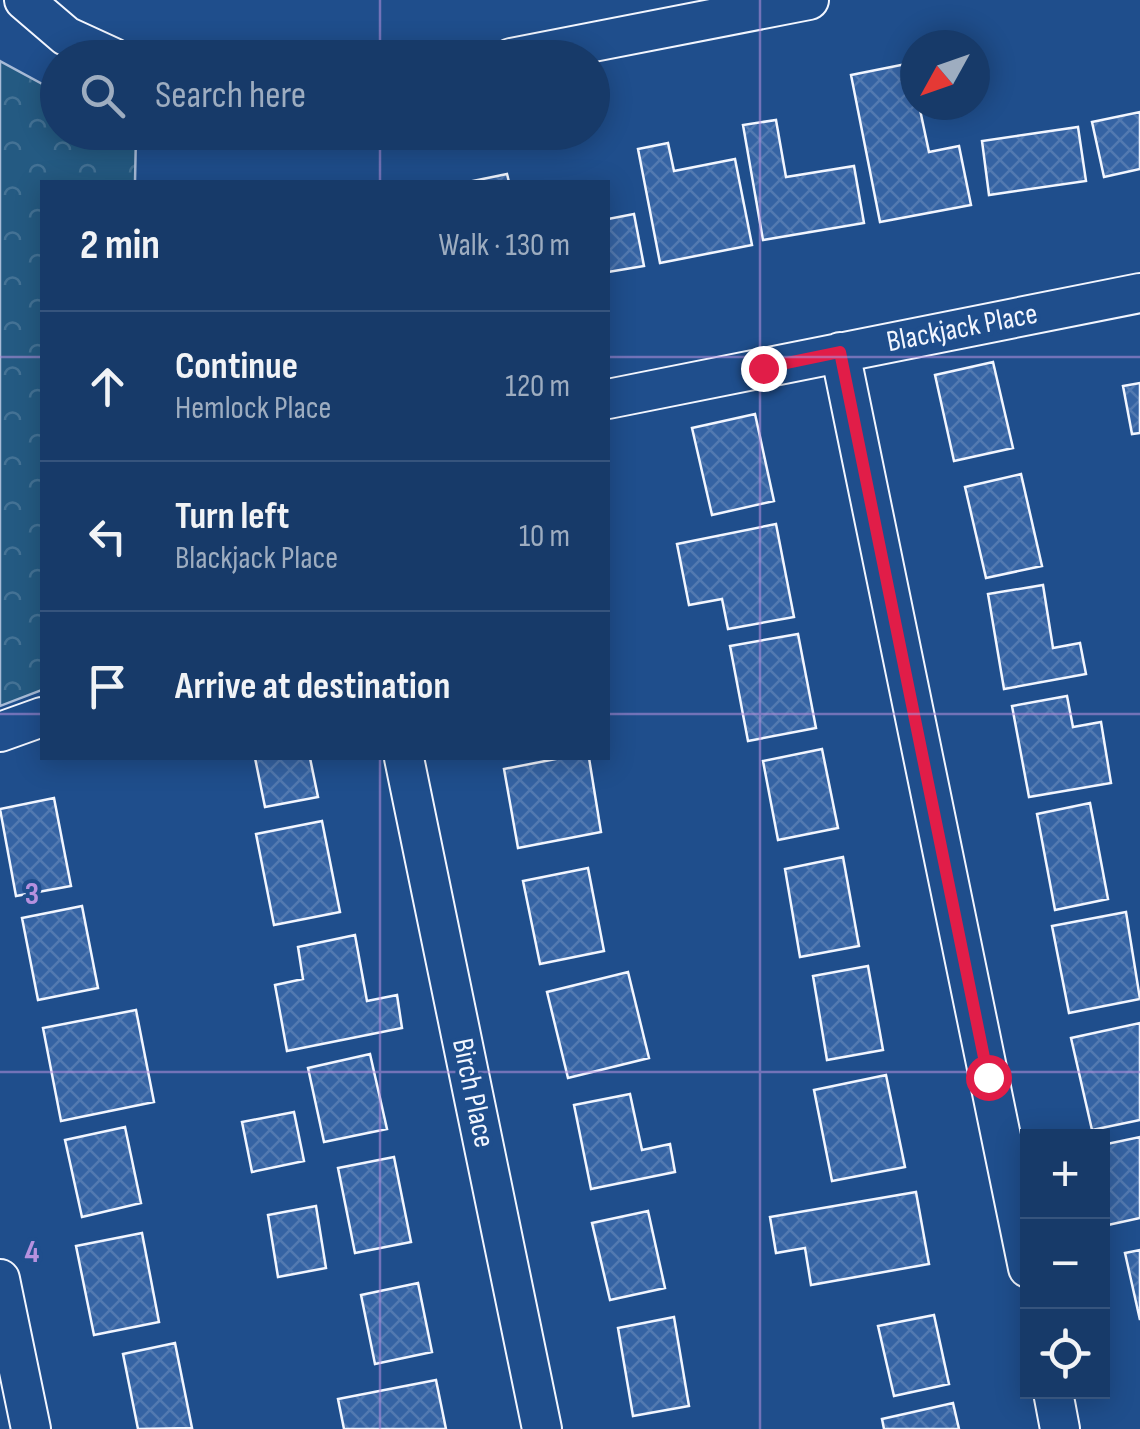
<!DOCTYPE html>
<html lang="en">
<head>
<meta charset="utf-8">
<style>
  body { margin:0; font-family:"Sofia Sans Condensed",sans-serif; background:#20416f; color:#f1f3f6 }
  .controls { position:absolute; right:30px; bottom:30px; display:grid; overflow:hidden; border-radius:0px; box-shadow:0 5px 25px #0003 }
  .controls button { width:90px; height:90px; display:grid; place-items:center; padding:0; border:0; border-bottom:2px solid #36547d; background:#173a69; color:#f1f3f6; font:50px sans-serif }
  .compass { position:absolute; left:900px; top:30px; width:90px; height:90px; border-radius:50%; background:#173a69; box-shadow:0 5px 25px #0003; rotate:230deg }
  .stop { position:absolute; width:30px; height:30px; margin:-22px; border:8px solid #e11d48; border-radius:50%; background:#fff }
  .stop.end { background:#e11d48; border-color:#fff; box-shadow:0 2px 10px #0008 }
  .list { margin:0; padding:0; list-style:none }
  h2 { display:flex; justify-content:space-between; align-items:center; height:130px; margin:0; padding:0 40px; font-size:42px }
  h2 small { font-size:32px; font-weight:400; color:#9eadc0 }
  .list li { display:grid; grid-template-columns:65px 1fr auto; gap:30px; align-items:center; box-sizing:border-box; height:150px; padding:0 40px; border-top:2px solid #36547d }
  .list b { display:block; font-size:38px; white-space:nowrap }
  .list p { margin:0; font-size:32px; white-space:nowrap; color:#9eadc0 }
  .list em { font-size:32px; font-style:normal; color:#9eadc0 }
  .icon { flex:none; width:55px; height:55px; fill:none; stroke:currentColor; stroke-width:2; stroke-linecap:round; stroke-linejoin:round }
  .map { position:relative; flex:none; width:1140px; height:1429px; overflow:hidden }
  .search { position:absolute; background:#173a69; box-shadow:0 5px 25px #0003; left:40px; top:40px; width:570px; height:110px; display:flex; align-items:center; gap:25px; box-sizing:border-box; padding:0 35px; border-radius:55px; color:#9eadc0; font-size:38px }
  .panel { position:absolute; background:#173a69; box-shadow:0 5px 25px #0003; left:40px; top:180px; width:570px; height:580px; border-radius:0px }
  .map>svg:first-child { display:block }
  .forest { fill:url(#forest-crowns); stroke:#a8bbd7; stroke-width:2.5 }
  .building { fill:url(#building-cross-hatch); stroke:#f2f6ff; stroke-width:2.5 }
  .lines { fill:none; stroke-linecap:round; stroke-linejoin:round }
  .street-casing { stroke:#f2f6ff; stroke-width:42 }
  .street { stroke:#1f4e8c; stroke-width:38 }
  .route { stroke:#e11d48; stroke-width:12 }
  .grid { fill:none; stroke:#b691df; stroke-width:2.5; stroke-opacity:0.55 }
  .labels { text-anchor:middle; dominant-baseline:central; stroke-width:8; stroke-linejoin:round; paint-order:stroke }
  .street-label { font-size:30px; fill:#f2f6ff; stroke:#1f4e8c }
  .grid-label { font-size:32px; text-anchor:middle; font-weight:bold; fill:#b691df; stroke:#1f4e8c; stroke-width:8; stroke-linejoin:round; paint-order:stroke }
</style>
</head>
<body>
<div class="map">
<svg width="1140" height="1429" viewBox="0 0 1140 1429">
  <defs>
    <pattern id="forest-crowns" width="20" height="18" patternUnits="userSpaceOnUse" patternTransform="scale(2.5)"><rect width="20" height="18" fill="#245a82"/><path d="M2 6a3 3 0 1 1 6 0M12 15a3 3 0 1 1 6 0" fill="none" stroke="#447295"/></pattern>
    <pattern id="building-cross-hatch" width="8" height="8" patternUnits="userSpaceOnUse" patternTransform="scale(2.5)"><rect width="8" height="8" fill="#3563a3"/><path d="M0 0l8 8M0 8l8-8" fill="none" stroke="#537ab1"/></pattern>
  </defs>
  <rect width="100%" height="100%" fill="#1f4e8c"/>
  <path class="forest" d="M0,61l57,31 1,40 78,2 -1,48h-93v508l-42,16z"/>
  <path class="building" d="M911,63l4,42h4l10,47 30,-6 12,59 -91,17 -29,-147z
    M1140,112v57l-36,8 -12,-55z
    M776,120l10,57 68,-11 10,57 -101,17 -20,-115z
    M1078,127l8,54 -97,14 -7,-54z
    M668,143l6,28 61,-12 17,86 -92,18 -22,-114z
    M507,174l2,8h-41z
    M634,214l10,52 -36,6v-53z
    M993,362l20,86 -59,13 -19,-86z
    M1140,383v50l-8,1 -9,-48z
    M755,414l19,87 -62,14 -20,-87z
    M1021,474l21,92 -56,12 -21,-91z
    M776,524l18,93 -66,12 -6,-30 -33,6 -12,-61z
    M1043,585l10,63 27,-5 6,31 -82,15 -16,-95z
    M798,634l18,94 -68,13 -18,-95z
    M1067,696l6,31 28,-5 10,61 -82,14 -17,-91z
    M822,749l16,79 -60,12 -15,-79z
    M255,758h55l8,39 -53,10z
    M561,758h28l12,74 -83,16 -14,-79z
    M54,798l17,88 -55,10 -16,-87z
    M1090,803l18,96 -53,11 -18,-96z
    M322,821l18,91 -66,13 -18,-91z
    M843,857l16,89 -59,11 -15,-88z
    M588,868l16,83 -64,13 -17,-83z
    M82,906l16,82 -60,12 -16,-82z
    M1126,912l14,87 -71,14 -17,-87z
    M355,935l12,66 30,-6 5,33 -115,23 -12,-66 28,-6 -5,-32z
    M868,966l15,84 -56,10 -14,-84z
    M628,972l21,86 -81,20 -21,-86z
    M136,1010l18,92 -93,19 -18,-93z
    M1140,1023v97l-48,10 -21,-92z
    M370,1054l17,75 -63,13 -16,-74z
    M886,1075l19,92 -73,14 -18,-91z
    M630,1094l12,56 28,-6 5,28 -84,17 -17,-84z
    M294,1112l10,49 -52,11 -10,-50z
    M125,1127l16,76 -59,14 -17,-77z
    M1140,1137v81l-32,7 -6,-30v-50z
    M394,1157l17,85 -56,11 -17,-85z
    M916,1192l13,72 -118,21 -6,-37 -29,5 -6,-36z
    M316,1206l10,62 -48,9 -10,-62z
    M648,1211l17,77 -55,12 -18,-77z
    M142,1233l17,89 -65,13 -18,-89z
    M1140,1250v70l-15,-67z
    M418,1283l14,69 -57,12 -14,-69z
    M934,1315l15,69 -55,12 -16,-70z
    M674,1317l15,89 -56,10 -15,-88z
    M175,1343l17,85 -54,1 -15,-75z
    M436,1380l10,49h-102l-6,-30z
    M953,1403l6,26h-75l-2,-10z"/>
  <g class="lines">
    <g class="street-casing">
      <path id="street" d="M24,0l42,36 48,22
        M511,58l298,-58
        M840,352l188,916
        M608,399l532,-106
        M0,732l42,-15
        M404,758l138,671
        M0,1279l31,150
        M1053,1392l7,37"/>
    </g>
    <use href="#street" class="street"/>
  </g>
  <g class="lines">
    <path class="route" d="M763,368l77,-16 148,725"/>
  </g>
  <path class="grid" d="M380,0v58M760,0v1429M380,132v50M0,357h42M608,357h532M0,714h42M608,714h532M380,758v671M0,1072h1140"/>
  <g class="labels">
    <g class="street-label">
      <text transform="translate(962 328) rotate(-11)">Blackjack Place</text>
      <text transform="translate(473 1093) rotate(78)">Birch Place</text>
    </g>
  </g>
  <g class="grid-label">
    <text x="32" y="904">3</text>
    <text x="32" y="1262">4</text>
  </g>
</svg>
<div class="controls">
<button>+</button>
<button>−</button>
<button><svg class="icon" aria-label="locate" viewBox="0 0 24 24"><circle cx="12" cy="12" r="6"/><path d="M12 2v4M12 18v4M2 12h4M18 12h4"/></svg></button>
</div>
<svg class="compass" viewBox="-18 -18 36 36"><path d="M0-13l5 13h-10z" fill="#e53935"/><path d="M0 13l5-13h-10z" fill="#9eadc0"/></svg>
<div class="stop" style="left:988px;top:1077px"></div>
<div class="stop end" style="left:763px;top:368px"></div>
<div class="search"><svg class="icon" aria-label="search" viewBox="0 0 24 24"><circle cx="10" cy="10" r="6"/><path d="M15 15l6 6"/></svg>Search here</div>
<section class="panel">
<h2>2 min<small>Walk · 130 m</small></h2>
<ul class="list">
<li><svg class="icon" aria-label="ahead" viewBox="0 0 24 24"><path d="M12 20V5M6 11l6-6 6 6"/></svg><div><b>Continue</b><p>Hemlock Place</p></div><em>120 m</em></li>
<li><svg class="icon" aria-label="left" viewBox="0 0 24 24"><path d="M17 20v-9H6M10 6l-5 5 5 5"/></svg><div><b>Turn left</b><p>Blackjack Place</p></div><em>10 m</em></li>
<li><svg class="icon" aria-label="arrive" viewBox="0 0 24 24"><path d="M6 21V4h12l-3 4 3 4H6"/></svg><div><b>Arrive at destination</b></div></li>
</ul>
</section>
</div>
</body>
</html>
